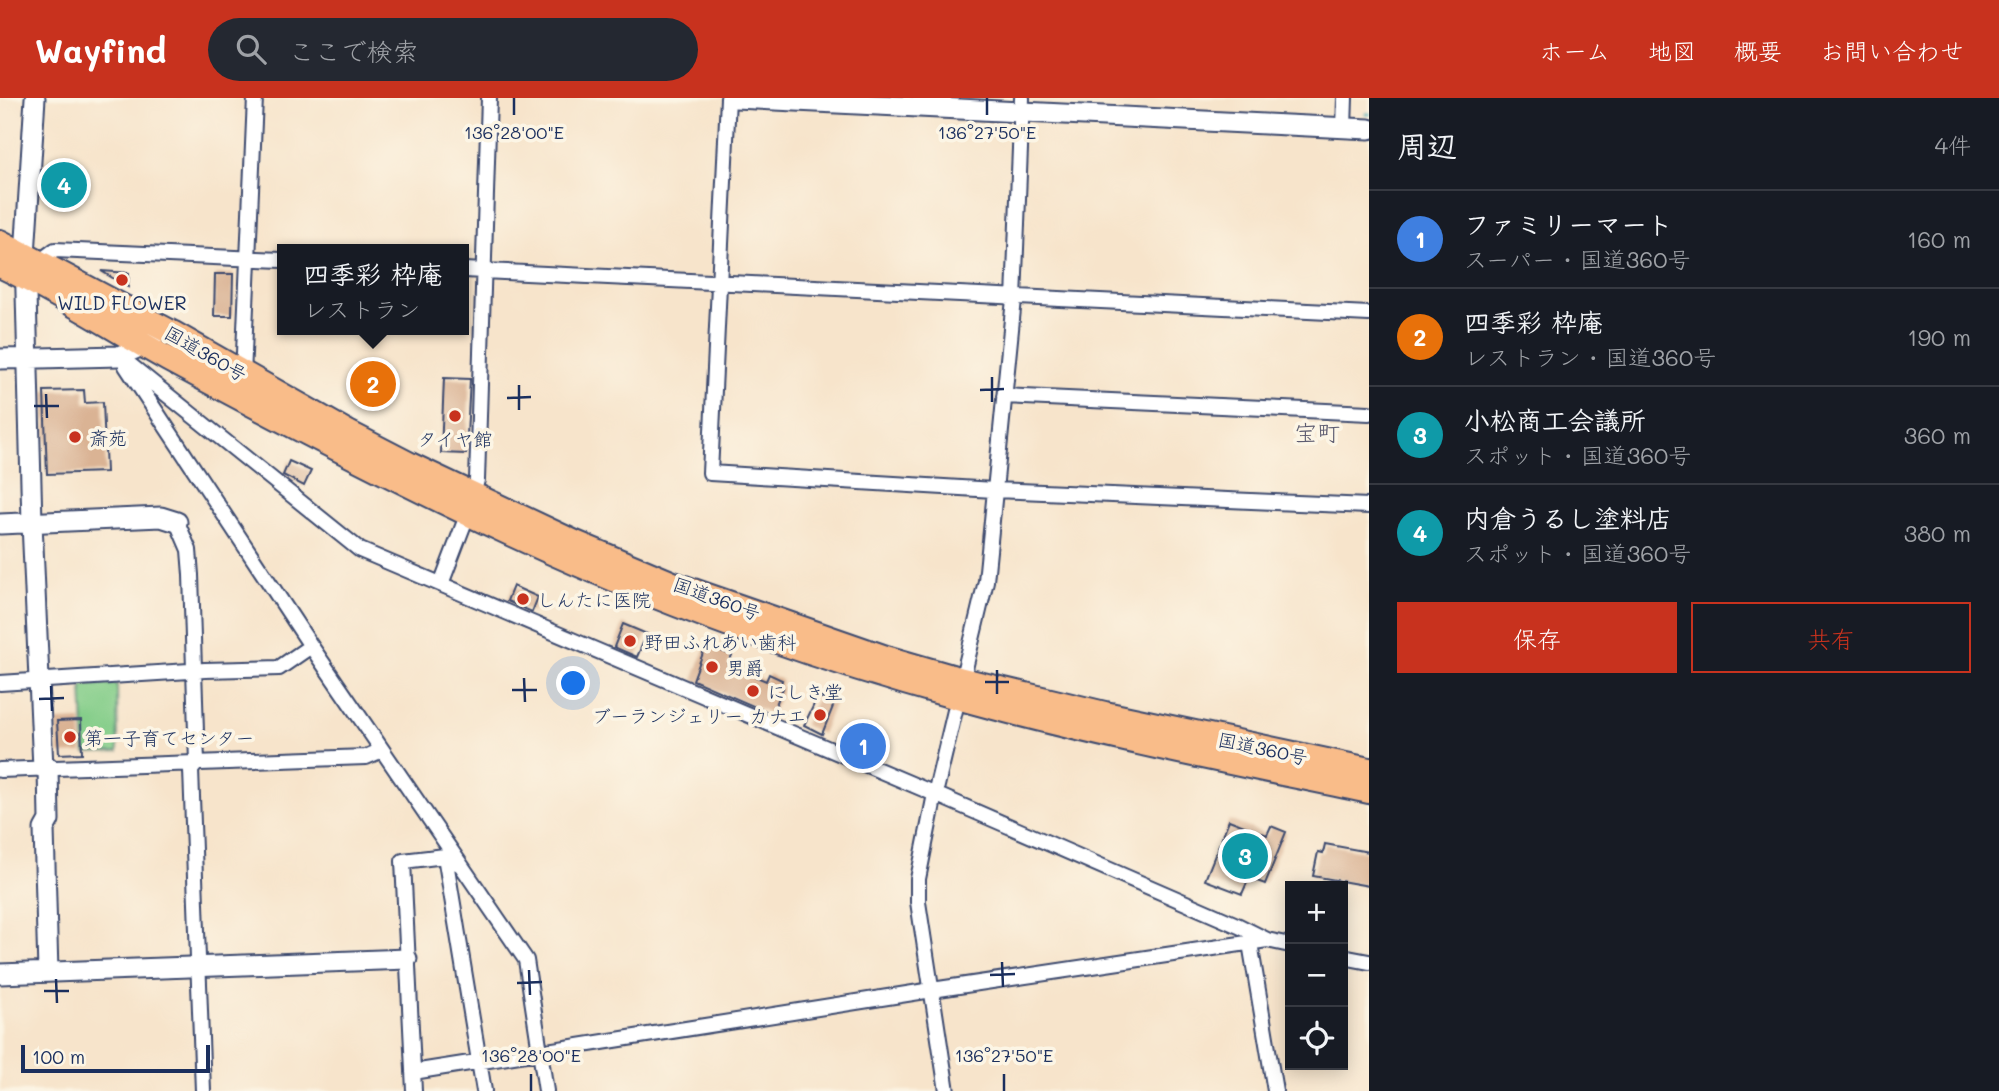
<!DOCTYPE html>
<html lang="ja">
<head>
<meta charset="utf-8">
<style>
  body { margin:0; font-family:Mali,"Klee One",sans-serif; background:#242831; color:#f1f3f6 }
  .controls { position:absolute; right:21px; bottom:21px; display:grid; overflow:hidden; border-radius:0px; box-shadow:0 4px 18px #0003 }
  .controls button { width:63px; height:63px; display:grid; place-items:center; padding:0; border:0; border-bottom:2px solid #363941; background:#171b24; color:#f1f3f6; font:35px sans-serif }
  .scale { position:absolute; left:21px; bottom:18px; width:189px; box-sizing:border-box; padding-left:7px; border:4px solid #1b2f5e; border-top:0; font-size:19px; line-height:24px; white-space:nowrap; color:#1b2f5e; -webkit-text-stroke:5px #fcf5e5; paint-order:stroke }
  .you { position:absolute; left:574px; top:586px; width:24px; height:24px; margin:-18px; border:5px solid #fff; border-radius:50%; background:#1a73e8; box-shadow:0 0 0 10px #1a73e833 }
  .badge { display:grid; place-items:center; width:46px; height:46px; border-radius:50%; background:#c8321e; color:#fff; font-size:23px; font-weight:700 }
  .pin { position:absolute; translate:-50% -50%; border:4px solid #fff; box-shadow:0 2px 7px #0006 }
  .popup { position:absolute; left:277px; top:146px; width:192px; height:91px; box-sizing:border-box; display:grid; place-content:center; border-radius:0px; background:#171b24; filter:drop-shadow(0 2px 5px #0005); font-size:23px; white-space:nowrap; color:#9ea1a6 }
  .popup b { font-size:26px; color:#f1f3f6 }
  .popup::after { content:''; position:absolute; left:50%; top:100%; margin-left:-14px; border:14px solid transparent; border-top-color:#171b24 }
  .list { margin:0; padding:0; list-style:none }
  h2 { display:flex; justify-content:space-between; align-items:center; height:91px; margin:0; padding:0 28px; font-size:30px }
  h2 small { font-size:23px; font-weight:400; color:#9ea1a6 }
  .list li { display:grid; grid-template-columns:46px 1fr auto; gap:21px; align-items:center; box-sizing:border-box; height:98px; padding:0 28px; border-top:2px solid #363941 }
  .list b { display:block; font-size:26px; white-space:nowrap }
  .list p { margin:0; font-size:23px; white-space:nowrap; color:#9ea1a6 }
  .list em { font-size:23px; font-style:normal; color:#9ea1a6 }
  .actions { display:flex; gap:14px; padding:21px 28px }
  .actions a { flex:1; padding:16px 0; border:2px solid #c8321e; border-radius:0px; text-align:center; font-size:24px; color:#c8321e }
  .actions .main { background:#c8321e; color:#fff }
  .icon { flex:none; width:38px; height:38px; fill:none; stroke:currentColor; stroke-width:2; stroke-linecap:round; stroke-linejoin:round }
  .map { position:relative; flex:none; width:1369px; height:993px; overflow:hidden }
  header { display:flex; align-items:center; gap:42px; box-sizing:border-box; height:98px; padding:0 35px; background:#c8321e; color:#fff }
  header strong { font-size:33px }
  nav { display:flex; gap:38px; margin-inline-start:auto; font-size:24px }
  .search { width:490px; height:63px; background:#242831; display:flex; align-items:center; gap:18px; box-sizing:border-box; padding:0 24px; border-radius:38px; color:#9ea1a6; font-size:26px }
  main { display:flex }
  aside { flex:1; background:#171b24 }
  .map>svg:first-child { display:block }
  .green { fill:#85ce8a; stroke:#507e74; stroke-width:2 }
  .lines { fill:none; stroke-linecap:round; stroke-linejoin:round }
  .stream { stroke:#3aabb5; stroke-width:3.5 }
  .building { fill:#dab394 }
  .minor-casing { stroke:#3c4a6e; stroke-width:18 }
  .tertiary-casing { stroke:#3c4a6e; stroke-width:23 }
  .trunk-casing { stroke:#3c4a6e; stroke-width:28 }
  .minor { stroke:#fff; stroke-width:14 }
  .tertiary { stroke:#fff; stroke-width:19 }
  .trunk { stroke:#f9bc89; stroke-width:24 }
  .ticks { fill:none; stroke:#1b2f5e; stroke-width:2.5 }
  .poi-dot { fill:#c8321e; stroke:#fcf5e5; stroke-width:2.5 }
  .labels { text-anchor:middle; dominant-baseline:central; stroke-width:7; stroke-linejoin:round; paint-order:stroke }
  .poi-label { font-size:19px; fill:#1b2f5e; stroke:#fcf5e5; text-anchor:start }
  .street-label { font-size:19px; fill:#1b2f5e; stroke:#fcf5e5 }
  .quarter-label { font-size:23px; fill:#5e5d71; stroke:#fcf5e5 }
  .ticks-label { font-size:18px; text-anchor:middle; fill:#1b2f5e; stroke:#fcf5e5; stroke-width:7; stroke-linejoin:round; paint-order:stroke }
</style>
</head>
<body>
<header>
<strong>Wayfind</strong>
<div class="search"><svg class="icon" aria-label="search" viewBox="0 0 24 24"><circle cx="10" cy="10" r="6"/><path d="M15 15l6 6"/></svg>ここで検索</div>
<nav><a>ホーム</a><a>地図</a><a>概要</a><a>お問い合わせ</a></nav>
</header>
<main>
<div class="map">
<svg width="1369" height="993" viewBox="0 0 1369 993">
  <rect width="100%" height="100%" fill="#fcf5e5"/>
  <filter id="ink" filterUnits="userSpaceOnUse"><feTurbulence type="fractalNoise" baseFrequency=".0143" numOctaves="2"/><feDisplacementMap in="SourceGraphic" scale="14" xChannelSelector="R" yChannelSelector="G"/><feConvolveMatrix kernelMatrix="1 2 1 2 8 2 1 2 1" color-interpolation-filters="sRGB"/></filter>
  <filter id="wash" filterUnits="userSpaceOnUse"><feTurbulence type="fractalNoise" baseFrequency=".00686" numOctaves="4" result="noise"/><feDisplacementMap in="SourceGraphic" scale="28" xChannelSelector="R" yChannelSelector="G"/><feGaussianBlur stdDeviation="1.57" result="paint"/><feColorMatrix in="noise" values="0 0 0 0 0 0 0 0 0 0 0 0 0 0 0 0 0 1.4 0 .05"/><feComposite in="paint" operator="in"/></filter>
  <g filter="url(#wash)">
    <rect width="100%" height="100%" fill="#f7e4cb"/>
    <path class="green" d="M117,586l1,68 -33,1 -3,-68z"/>
    <g class="lines">
      <path class="stream" d="M1366,16h3"/>
    </g>
    <g id="blocks">
      <path class="building" d="M54,70h21l-2,35 -19,-1z
        M101,173l28,2 -1,14z
        M215,176h18l-1,42h-18z
        M362,275h22v22h-22z
        M444,280l26,1 -4,75 -25,-1z
        M84,292l1,13 18,-1 3,70 -59,2 -3,-83z
        M289,363l22,10 -7,15 -21,-11z
        M513,488l25,11 -6,15 -25,-11z
        M623,526l24,10 -10,23 -23,-10z
        M706,547l26,10 -4,10 38,16 3,-7 13,6 -2,7 3,1 -11,26 -79,-34z
        M818,598l16,8 -12,30 -18,-9z
        M81,622l1,33 -23,1 -2,-33z
        M852,631l30,14 -6,15 -31,-13z
        M1229,722l38,15 4,-9 15,6 -21,52 -16,-6 -7,16 -37,-14z
        M1325,746l44,8v34l-56,-10 5,-24 5,1z"/>
    </g>
  </g>
  <g filter="url(#ink)">
    <use href="#blocks" fill-opacity="0" stroke="#3c4a6e" stroke-width="2"/>
    <g class="lines">
      <g class="minor-casing">
        <path id="minor" d="M728,0l-18,375 284,17 375,16
          M1344,30l1,-30
          M39,164l16,-12 227,10
          M464,172l905,44
          M119,258l241,194 575,244 304,132 28,14 23,5
          M126,268l185,280 215,314 20,131
          M243,278l12,-278
          M1004,298l365,17
          M177,424l12,28 2,25 6,188 -6,7 12,321
          M441,486l27,-71 9,-33 12,-382
          M0,585l205,-13 74,-2 32,-22
          M0,672l366,-13 16,-7
          M445,758l39,235
          M1250,845l25,148
          M1343,859l26,5
          M413,974l519,-82 335,-50
          M414,993l-11,-230 42,-5 14,8
          M947,993l-29,-189v-23l17,-85 51,-213 28,-282 8,-201"/>
      </g>
      <g class="tertiary-casing">
        <path id="tertiary" d="M35,0l-10,157 7,268 11,245
          M735,0l634,31
          M0,261l119,-3 34,-15
          M0,426l161,-7 16,5
          M48,669l1,53 -5,9 4,143
          M0,876l407,-15"/>
      </g>
      <g class="trunk-casing">
        <path id="trunk" d="M0,144l172,91 176,100 62,32 163,77 100,42 213,74 76,22 143,34 264,56
          M0,167c58,27 112,63 168,94 113,61 227,121 344,175 142,66 293,121 445,163 136,38 274,65 412,94"/>
      </g>
      <use href="#minor" class="minor"/>
      <use href="#tertiary" class="tertiary"/>
      <use href="#trunk" class="trunk"/>
    </g>
  </g>
  <path class="ticks" d="M514,0v17M987,0v17M992,279v25M519,287v25M980,292l24,-1M46,296l1,24M507,300l24,-1M34,308h25M997,572v24M524,580l1,24M985,584h24M51,588l1,25M512,592h25M39,601l25,-1M1002,864l1,25M529,872l1,25M990,877l25,-1M56,881l1,24M517,885l25,-1M44,893h25M531,976v17M1004,976v17"/>
  <g class="poi-dot">
    <circle cx="122" cy="182" r="7"/>
    <circle cx="455" cy="318" r="7"/>
    <circle cx="75" cy="339" r="7"/>
    <circle cx="523" cy="501" r="7"/>
    <circle cx="630" cy="543" r="7"/>
    <circle cx="712" cy="569" r="7"/>
    <circle cx="753" cy="593" r="7"/>
    <circle cx="820" cy="617" r="7"/>
    <circle cx="70" cy="639" r="7"/>
  </g>
  <g class="labels">
    <g class="poi-label">
      <text x="122" y="204" text-anchor="middle">WILD FLOWER</text>
      <text x="89" y="339">斎苑</text>
      <text x="455" y="340" text-anchor="middle">タイヤ館</text>
      <text x="537" y="501">しんたに医院</text>
      <text x="644" y="543">野田ふれあい歯科</text>
      <text x="726" y="569">男爵</text>
      <text x="767" y="593">にしき堂</text>
      <text x="806" y="617" text-anchor="end">ブーランジェリー カナエ</text>
      <text x="84" y="639">第一子育てセンター</text>
    </g>
    <g class="street-label">
      <text transform="translate(206 255) rotate(30)">国道360号</text>
      <text transform="translate(717 500) rotate(20)">国道360号</text>
      <text transform="translate(1263 650) rotate(12)">国道360号</text>
    </g>
    <g class="quarter-label">
      <text x="1317" y="334">宝町</text>
    </g>
  </g>
  <g class="ticks-label">
    <text x="514" y="41">136°28'00"E</text>
    <text x="987" y="41">136°27'50"E</text>
    <text x="531" y="964">136°28'00"E</text>
    <text x="1004" y="964">136°27'50"E</text>
  </g>
</svg>
<div class="controls">
<button>+</button>
<button>−</button>
<button><svg class="icon" aria-label="locate" viewBox="0 0 24 24"><circle cx="12" cy="12" r="6"/><path d="M12 2v4M12 18v4M2 12h4M18 12h4"/></svg></button>
</div>
<div class="scale">100 m</div>
<div class="you"></div>
<div class="pin badge" style="left:863px;top:648px;background:#3f7fe0">1</div>
<div class="pin badge" style="left:373px;top:286px;background:#e8710a">2</div>
<div class="popup"><b>四季彩 枠庵</b>レストラン</div>
<div class="pin badge" style="left:1245px;top:758px;background:#0f9aa8">3</div>
<div class="pin badge" style="left:64px;top:87px;background:#0f9aa8">4</div>
</div>
<aside>
<h2>周辺<small>4件</small></h2>
<ul class="list">
<li><span class="badge" style="background:#3f7fe0">1</span><div><b>ファミリーマート</b><p>スーパー · 国道360号</p></div><em>160 m</em></li>
<li><span class="badge" style="background:#e8710a">2</span><div><b>四季彩 枠庵</b><p>レストラン · 国道360号</p></div><em>190 m</em></li>
<li><span class="badge" style="background:#0f9aa8">3</span><div><b>小松商工会議所</b><p>スポット · 国道360号</p></div><em>360 m</em></li>
<li><span class="badge" style="background:#0f9aa8">4</span><div><b>内倉うるし塗料店</b><p>スポット · 国道360号</p></div><em>380 m</em></li>
</ul>
<div class="actions"><a class="main">保存</a><a>共有</a></div>
</aside>
</main>
</body>
</html>
